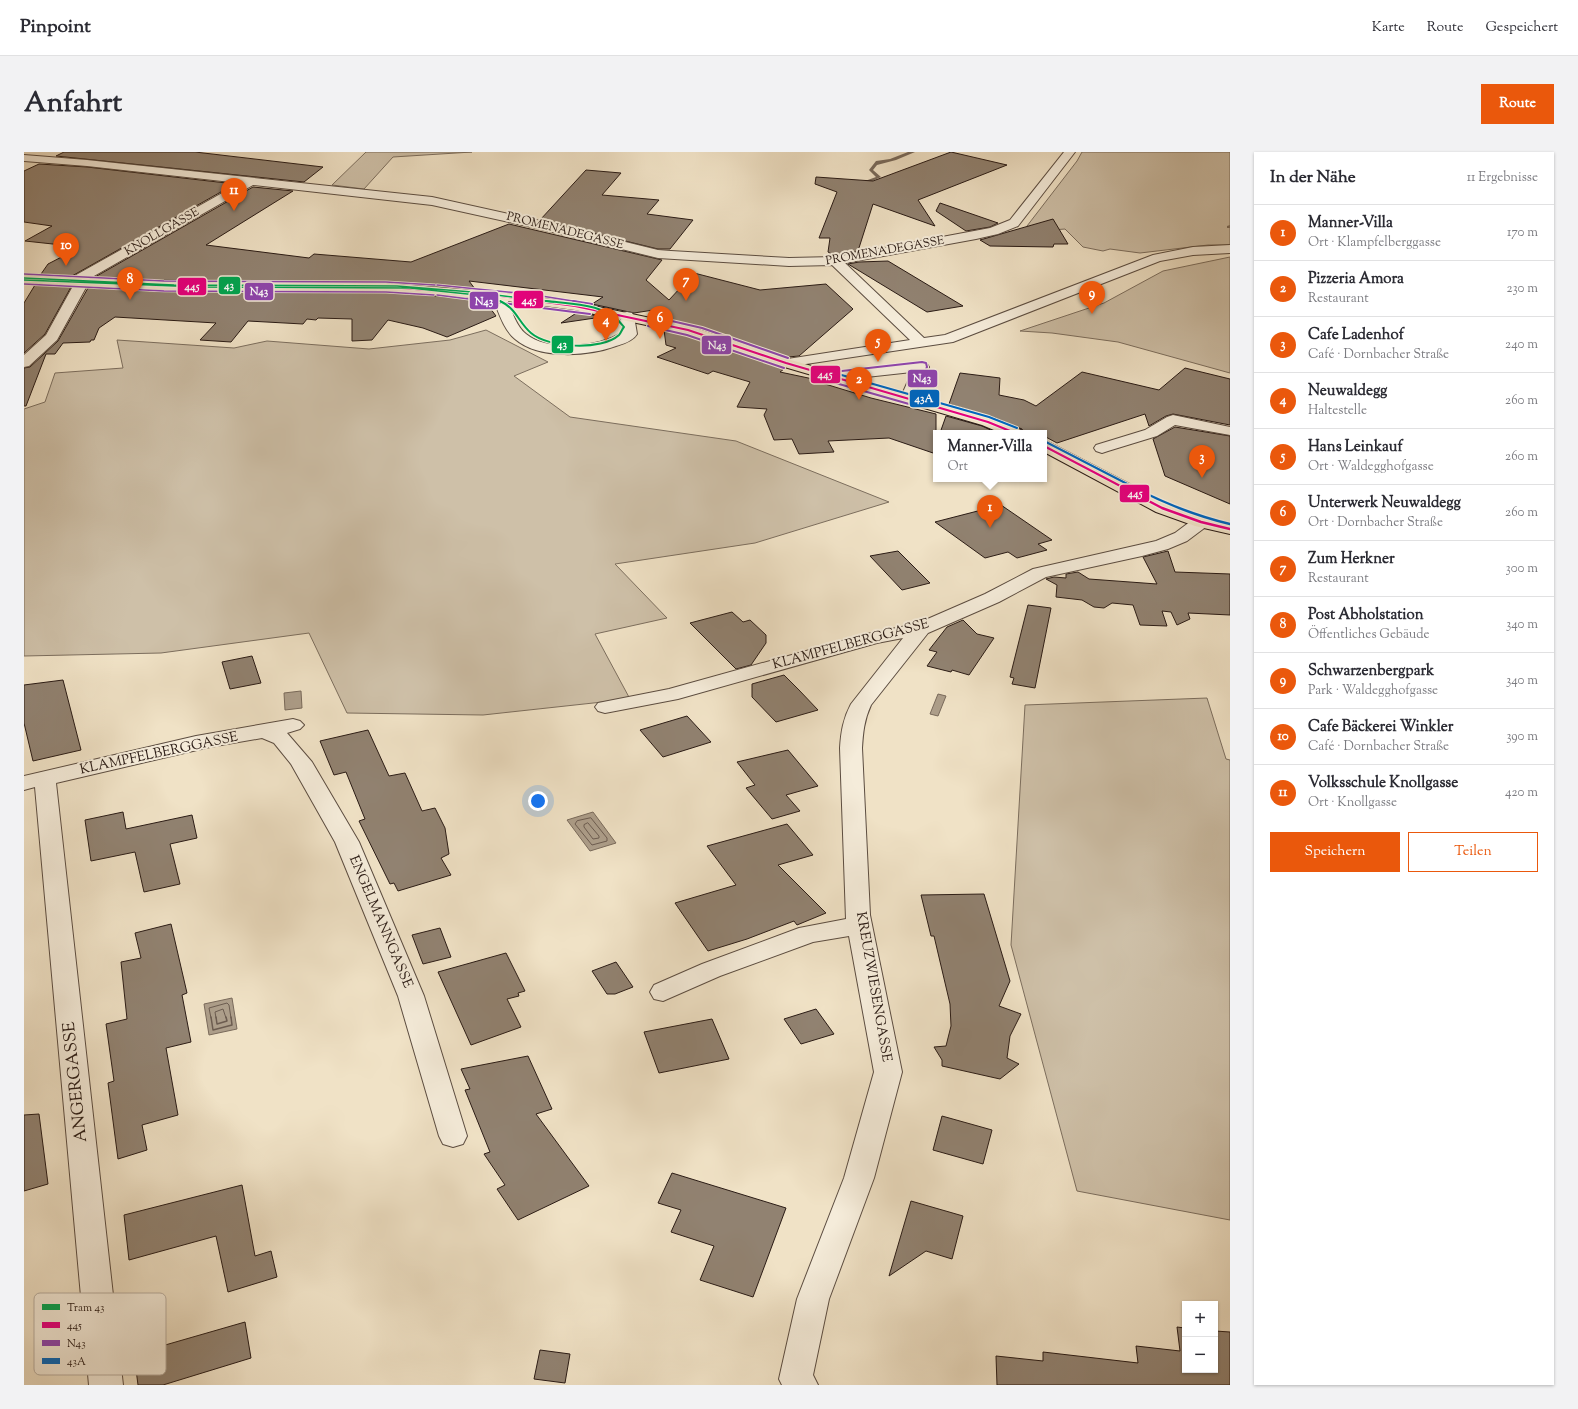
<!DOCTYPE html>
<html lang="de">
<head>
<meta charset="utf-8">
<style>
  body { margin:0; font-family:"Sorts Mill Goudy",serif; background:#f2f2f3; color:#2b2b33 }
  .controls { position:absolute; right:12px; bottom:12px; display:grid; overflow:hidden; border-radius:0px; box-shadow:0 1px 3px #0004 }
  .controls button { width:36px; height:36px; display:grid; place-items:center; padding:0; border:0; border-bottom:1px solid #e1e1e2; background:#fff; color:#2b2b33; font:20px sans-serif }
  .you { position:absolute; left:514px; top:649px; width:14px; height:14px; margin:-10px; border:3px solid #fff; border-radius:50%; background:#1a73e8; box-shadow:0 0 0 6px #1a73e833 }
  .badge { display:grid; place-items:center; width:26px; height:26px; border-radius:50%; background:#ea580c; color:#fff; font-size:13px; font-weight:700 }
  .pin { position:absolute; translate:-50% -33px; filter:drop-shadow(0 1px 2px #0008) }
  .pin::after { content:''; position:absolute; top:21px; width:14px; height:12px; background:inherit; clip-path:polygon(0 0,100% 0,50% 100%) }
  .popup { position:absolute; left:909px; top:278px; width:114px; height:52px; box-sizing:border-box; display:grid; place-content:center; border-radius:0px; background:#fff; filter:drop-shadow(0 1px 3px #0005); font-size:13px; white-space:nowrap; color:#7c7c81 }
  .popup b { font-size:15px; color:#2b2b33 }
  .popup::after { content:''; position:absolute; left:50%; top:100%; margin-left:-8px; border:8px solid transparent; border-top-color:#fff }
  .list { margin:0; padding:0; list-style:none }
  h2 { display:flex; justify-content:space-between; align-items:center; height:52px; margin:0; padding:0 16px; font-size:17px }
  h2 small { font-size:13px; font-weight:400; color:#7c7c81 }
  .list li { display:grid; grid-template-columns:26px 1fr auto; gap:12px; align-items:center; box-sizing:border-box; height:56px; padding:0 16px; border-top:1px solid #e1e1e2 }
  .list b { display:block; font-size:15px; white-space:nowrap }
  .list p { margin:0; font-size:13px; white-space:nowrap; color:#7c7c81 }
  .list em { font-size:13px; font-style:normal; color:#7c7c81 }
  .actions { display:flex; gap:8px; padding:12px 16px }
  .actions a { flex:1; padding:9px 0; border:1px solid #ea580c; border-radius:0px; text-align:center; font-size:14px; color:#ea580c }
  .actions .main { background:#ea580c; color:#fff }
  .map { position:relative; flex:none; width:1206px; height:1233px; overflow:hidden; border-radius:0px }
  header { display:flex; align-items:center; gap:24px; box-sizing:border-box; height:56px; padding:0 20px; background:#fff; border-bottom:1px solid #e1e1e2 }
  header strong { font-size:19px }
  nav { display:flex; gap:22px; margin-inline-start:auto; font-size:14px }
  .intro { display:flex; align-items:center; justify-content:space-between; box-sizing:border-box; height:96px; padding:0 24px }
  h1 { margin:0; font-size:28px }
  .button { padding:10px 18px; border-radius:0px; background:#ea580c; color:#fff; font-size:14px; font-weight:700 }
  main { display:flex; gap:24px; padding:0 24px }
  aside { flex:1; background:#fff; border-radius:0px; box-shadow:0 1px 3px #0004 }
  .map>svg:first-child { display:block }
  .green { fill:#cec0a8; stroke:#7c6e5e }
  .water { fill:#ad9e8a; stroke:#796a5b }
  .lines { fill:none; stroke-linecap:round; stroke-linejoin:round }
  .shore-far1 { stroke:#6c5c50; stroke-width:1 }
  .shore { stroke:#6c5c50; stroke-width:1.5 }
  .stream { fill:#796a5b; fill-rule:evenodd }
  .building { fill:#918271; stroke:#2a1b15 }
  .minor-casing { stroke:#5c4d41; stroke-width:2 }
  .major-casing { stroke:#2a1b15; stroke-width:2 }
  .minor { fill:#f5ecda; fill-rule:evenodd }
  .major { fill:#f0e2c6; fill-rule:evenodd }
  .bus-1-far2-casing { stroke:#f5ecda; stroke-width:3 }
  .bus-1-far1-casing { stroke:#f5ecda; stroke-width:4 }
  .bus-1-casing { stroke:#f5ecda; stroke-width:5 }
  .bus-2-far1-casing { stroke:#f5ecda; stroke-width:3 }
  .bus-2-casing { stroke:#f5ecda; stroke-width:4 }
  .bus-3-far1-casing { stroke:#f5ecda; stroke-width:4 }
  .bus-3-casing { stroke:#f5ecda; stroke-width:5 }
  .bus-1-far2 { stroke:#e5007d; stroke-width:1.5 }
  .bus-1-far1 { stroke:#e5007d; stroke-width:2 }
  .bus-1 { stroke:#e5007d; stroke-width:2.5 }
  .bus-2-far1 { stroke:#8e44ad; stroke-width:1.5 }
  .bus-2 { stroke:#8e44ad; stroke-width:2 }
  .bus-3-far1 { stroke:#0065bd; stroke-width:2 }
  .bus-3 { stroke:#0065bd; stroke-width:2.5 }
  .tram-1-far1-casing { stroke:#f5ecda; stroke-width:3 }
  .tram-1-casing { stroke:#f5ecda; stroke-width:4 }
  .tram-1-far1 { stroke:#00a651; stroke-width:1.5 }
  .tram-1 { stroke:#00a651; stroke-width:2 }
  .labels { text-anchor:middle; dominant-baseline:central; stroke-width:4; stroke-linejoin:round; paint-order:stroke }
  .far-street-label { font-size:12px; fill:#2a1b15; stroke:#f5ecda }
  .street-label { font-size:14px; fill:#2a1b15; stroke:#f5ecda }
  .near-street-label { font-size:17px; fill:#2a1b15; stroke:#f5ecda }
  .key { fill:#f5ecda; stroke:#b8ad9f; stroke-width:1 }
  .key-label { font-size:11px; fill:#2a1b15 }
  .line-badge { stroke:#f5ecda; stroke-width:1.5 }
  .badge-label { font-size:11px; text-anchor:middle; font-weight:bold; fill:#fff }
</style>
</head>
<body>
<header>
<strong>Pinpoint</strong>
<nav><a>Karte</a><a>Route</a><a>Gespeichert</a></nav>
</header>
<div class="intro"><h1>Anfahrt</h1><a class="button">Route</a></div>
<main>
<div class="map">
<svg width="1206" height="1233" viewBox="0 0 1206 1233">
  <rect width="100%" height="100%" fill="#f0e2c6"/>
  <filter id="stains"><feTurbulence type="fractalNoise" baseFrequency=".005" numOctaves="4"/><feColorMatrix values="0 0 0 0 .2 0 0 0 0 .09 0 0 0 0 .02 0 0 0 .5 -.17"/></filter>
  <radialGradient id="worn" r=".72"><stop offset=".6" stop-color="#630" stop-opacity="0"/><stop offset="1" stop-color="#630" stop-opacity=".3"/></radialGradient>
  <path class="green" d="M342,0h106l-79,5 -29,32 -32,-4z
    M1058,0h148v93h-22l-68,8 -30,-4 -7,2 -20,-4 -18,-18 -26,2 -12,-5 50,-65z
    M1206,105v116l-112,-31 -66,-9 -32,-2 84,-28 59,-32z
    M462,178l62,32 -34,14 56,41 166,24 153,61 -134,41 -140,21 52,54 -72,16 35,65 -147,16 -136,-2 -38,-80 -148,20 -137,3v-247l21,-7 10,-29 68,-5 -6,-28 117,8 33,-7 102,8 81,-9z
    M1183,546l19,61 4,1v460l-153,-29 -66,-246 14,-240z"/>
  <path class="water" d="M277,539l1,17 -17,2 -1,-17z
    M914,542l8,2 -8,20 -8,-2z
    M569,660l23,31 -26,8 -23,-31z
    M208,846l5,31 -28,6 -5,-31z"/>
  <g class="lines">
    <path class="shore-far1" d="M567,666l16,20v3l-15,4 -17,-21 2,-3z
      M564,671l11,13v2l-6,1 -9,-12v-2z
      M187,866l-2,-10 18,-5 2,2 2,13
      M192,866l-1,-6 8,-3 3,9"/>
    <path class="shore" d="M187,865l2,13 19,-5 -1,-8
      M192,865l1,7 10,-3 -1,-4"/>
    <path class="stream" d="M884,0h7l-19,8 -19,5 -4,5 8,7 -11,5 4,6h-4l-5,-5v-2l11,-4 -7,-7 7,-9 14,-2z
      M1206,73v3h-3v-2z"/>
  </g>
  <path class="building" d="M40,0h131l128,15 -19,15 -248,-26z
    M927,0l56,13 -89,35 17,26 -62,-22 -15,47 -23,5 -7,-4 2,-14h-11l18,-46 -22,-8 1,-7 57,4z
    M15,12l48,3 148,17 -163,92 -31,-2 7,-10 29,-15 -18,-2 3,-2 -37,-4 27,-15 -28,-4v-51z
    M562,18l35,3 -19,22 57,5 -12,14 46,6 -23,29h-12l-118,-29z
    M229,35l40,4 -87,54 103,13 5,-4 97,8 98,-38 153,36 -16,20 23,20 25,-27 66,17 66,-6 27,25 -54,47 -11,1 -95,-31 -32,-7 -1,-10 -26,4 -42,-9 11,-7 -134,-16 6,8 -89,-7 -222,-2 -69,-3z
    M916,51l58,20 -8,4 -24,4 -30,-20z
    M1029,67l15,25h-14l-1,3 -63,-1 -10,-6z
    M864,109l75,45 -36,6 -79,-48 11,-2z
    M11,133l36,2 -26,47 -21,19v-50z
    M64,136l76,4h222l98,8 12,16 -49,21 -24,-9 -35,-8 -16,20 -20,1v-22l-34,-1 -2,2 -9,-1 -4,5 -55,-3 -17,21 -31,-2 16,-17 -101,-6 -16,11 -5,12h-3l-1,2 -27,1 -8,11h-9l-20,52h-2v-38l6,-1 28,-26z
    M554,160l24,5 -41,6z
    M640,178l20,4 100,35 -4,3 33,7 -1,1 59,18 65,16v40l-47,-16 -61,3 6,11 -35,2 -7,-15 -18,1 -10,-25 3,-6 -30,-2 13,-25 -37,-11 -5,3 -51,-17 19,-9 -10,-3z
    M1161,216l45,11v46l-57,-11 -7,2 -17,10 -4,-12 -88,29 -13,-7v-3h-20l-2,-4 -27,-11 -46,-14 11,-31 40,5 -1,17 25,5 12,6 46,-34 77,18z
    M922,264l36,10 15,7h-57z
    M1151,275l55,9v68l-65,-28 -12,-37z
    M977,353l51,35 -14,4 9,6 -30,8 -9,-6 -23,6 -50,-36z
    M874,399l32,32 -28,7 -32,-34z
    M1144,399l7,21 55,2v41l-42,-2 2,6 -13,6 -6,-13 -9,-1 5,15 -27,-1 -7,-20 -21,-2 -8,5 -10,-1 -12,-7 -26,-3 1,-12 -11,-6 8,-2 12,1v-4l12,-2 11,7 68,5 -14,-27z
    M1004,453l23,3 -16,80 -23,-4 2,-6 -4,-1z
    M708,460l11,10 7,-2 16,15v8l-15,22 -15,4 -46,-46z
    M939,468l14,14 17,4 -25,37 -17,-5 -1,2 -24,-6 10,-14 -8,-2 18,-23z
    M228,504l9,27 -31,6 -8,-27z
    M760,523l15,15 19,20 -42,12 -24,-25v-13z
    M39,528l18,70 -48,11 -9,-38v-38z
    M663,564l24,26 -48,15 -23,-27z
    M344,578l21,46 16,-3 17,38 13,-3 10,20 4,26 -8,4 10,17 -53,16 -4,-8 -4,1 -31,-63 6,-2 -19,-47 -12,3 -14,-34z
    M764,598l30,36 -32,9 14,16 -28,8 -26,-31 9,-3 -18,-23z
    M99,660l3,17 66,-14 5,23 -27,6 10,40 -36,8 -9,-40 -44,9 -6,-41z
    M763,672l26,31 -35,10 48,48 -29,12 -3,-4 -47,18 -39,12 -33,-48 61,-18 -29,-39z
    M960,742l26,87 -11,25 22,8 -11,22 -3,22 12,6 -19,15 -58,-13v-6l-8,-13 12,-1 5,-20 -1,-22 -16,-68h-3l-10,-41z
    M147,772l16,69 -5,2 9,47 -25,6 12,67 -36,10 5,25 -29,9 -10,-76 6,-2 -8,-57 21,-5 -6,-57 20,-4 -6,-25z
    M416,776l11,29 -28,7 -11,-29z
    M482,801l19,38 -7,2 1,3 -12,3 14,28 -50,18 -33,-73z
    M592,810l17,25 -18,7h-8l-15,-23z
    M792,857l18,25 -33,10 -17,-25z
    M688,867l17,40 -70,14 -15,-41z
    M504,904l24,53 -16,5 53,72 -71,34 -21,-31 8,-4 -21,-31 6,-2 -25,-62 5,-1 -9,-20z
    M15,962l9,70 -24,7v-76z
    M918,964l50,14 -9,34 -50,-14z
    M648,1021l114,35 -33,89 -53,-17 14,-34 -43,-14 10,-22 -23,-7z
    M218,1033l13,71 16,-5 6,26 -49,15 -12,-56 -87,24 -5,-45z
    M887,1049l52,15 -11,43 -26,-8 -37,25z
    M221,1170l6,36 -88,27h-25l-4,-31z
    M1153,1175l8,1v42h30v-39l15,1v53h-233l-1,-29 47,5v-9l95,11 -2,-17 44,5z
    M516,1198l30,4 -5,29 -31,-4z"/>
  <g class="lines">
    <g class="minor-casing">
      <path id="minor" d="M1040,0h11l-57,74 -20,8 -22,5 -131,24 79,75 21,-3 208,-80 40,-8 37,-2v8l-37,2 -33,6 -207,81 -167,25 -5,-1 -2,-3 2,-3 129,-20 -78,-75 -43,1 -131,-8 -122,-30 -104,-23 -179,-20 -166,95 2,2 -32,58 -28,26 -5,1v-12l22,-20 27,-49 -4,-1 -2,-3 2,-3 171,-96 -153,-17 -63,-5v-6l63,5 345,37 104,23 122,30 13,1 118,7 46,-1 155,-29 20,-8z
        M475,140l5,1 2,3c5,12 9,29 20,38 24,19 72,13 97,-2l-3,-16 2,-3 5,-1 5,1 2,3 3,18c-4,7 -14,10 -21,12 -27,10 -77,14 -101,-7 -12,-10 -17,-29 -23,-43l2,-3z
        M898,211l5,1 2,3 -13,32 -3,3 -5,2 -5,-2 -3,-3 12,-27 -82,9 -5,-1 -2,-3 2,-3 5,-1z
        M1149,263l57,12v8l-55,-10 -18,11 -49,15 -6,2 -6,-2 -2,-3 2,-3 49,-15 22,-13z
        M1177,365l6,1 3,4 -3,4 -20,15 -19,8 -26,7 -96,21 -47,25 -71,31 -57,72c-7,15 -8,28 -9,43l8,167 32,157 -28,106 -45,121 -16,76 5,10h-36l-3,-6 18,-80 47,-121 30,-106 -25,-136 -36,6 -93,34 -57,25 -9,-2 -4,-7 4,-7 48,-21 97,-36 47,-9 -6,-171c1,-16 3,-29 11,-44l52,-66 -26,5 -199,56 -73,14 -7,-2 -3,-4 3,-4 71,-14 198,-55 49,-10 69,-30 48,-25 123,-28 19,-8 20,-15z
        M269,567l7,2 4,4 -4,4 -13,4 25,29 47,80 65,154 43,140 -4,8 -10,3 -10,-3 -4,-8 -41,-140 -63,-154 -44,-78 -17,-21 -12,-5 -52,9 -154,36 67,602h-34l-54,-598 -11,3v-14l172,-40z"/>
    </g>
    <g class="major-casing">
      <path id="major" d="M0,123l140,7 222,1 113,9 76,10 118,25 98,33 203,59 27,11 2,3h-22l-19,-8 -201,-59 -97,-33 -109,-23 -76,-10 -113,-9 -222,-1 -140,-7z
        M1020,289l6,2 118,61 39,14 23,6v10l-35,-8 -39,-14 -112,-60z"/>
    </g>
    <use href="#minor" class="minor"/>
    <use href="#major" class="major"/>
    <g class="bus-1-far2-casing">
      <path id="bus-1-far2" d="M0,127l140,7 222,1 113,9 45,6"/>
    </g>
    <g class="bus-1-far1-casing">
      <path id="bus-1-far1" d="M513,149l38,5 113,24 98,33 202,59 27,11
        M1020,294l82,43"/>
    </g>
    <g class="bus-1-casing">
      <path id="bus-1" d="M1100,336l38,20 39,14 29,7"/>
    </g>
    <g class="bus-2-far1-casing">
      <path id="bus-2-far1" d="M0,122l140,7 222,1 49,3
        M0,132l140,7 222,1 48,3
        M413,133l92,9 50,8
        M413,143l56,7"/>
    </g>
    <g class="bus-2-casing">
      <path id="bus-2" d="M461,149l105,13
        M549,149l19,3
        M626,164l52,12 86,30
        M624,174l39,9 97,33
        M808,230l77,22 4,-3 14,-34 -1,-4 -4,-1 -89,10"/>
    </g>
    <g class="bus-3-far1-casing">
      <path id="bus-3-far1" d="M807,220l158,45 28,11
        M1022,290l91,47"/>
    </g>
    <g class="bus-3-casing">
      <path id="bus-3" d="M1111,336c31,16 61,28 95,36"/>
    </g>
    <use href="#bus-1-far2" class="bus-1-far2"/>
    <use href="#bus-1-far1" class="bus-1-far1"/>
    <use href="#bus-1" class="bus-1"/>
    <use href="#bus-2-far1" class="bus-2-far1"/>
    <use href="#bus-2" class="bus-2"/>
    <use href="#bus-3-far1" class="bus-3-far1"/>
    <use href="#bus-3" class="bus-3"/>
    <g class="tram-1-far1-casing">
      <path id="tram-1-far1" d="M0,126l150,7 223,1 75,6 82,10
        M0,128l176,7 210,1 67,7 25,7"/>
    </g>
    <g class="tram-1-casing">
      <path id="tram-1" d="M476,149c17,8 18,21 31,32 17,15 71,18 88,2 2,-2 3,-6 5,-8 -17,-24 -52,-23 -78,-26"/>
    </g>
    <use href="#tram-1-far1" class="tram-1-far1"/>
    <use href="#tram-1" class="tram-1"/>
  </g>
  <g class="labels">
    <g class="far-street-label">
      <text transform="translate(541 79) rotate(14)">PROMENADEGASSE</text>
      <text transform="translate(138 80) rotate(-30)">KNOLLGASSE</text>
      <text transform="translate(861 99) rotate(-10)">PROMENADEGASSE</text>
    </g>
    <g class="street-label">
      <text transform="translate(827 493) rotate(-15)">KLAMPFELBERGGASSE</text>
      <text transform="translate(135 602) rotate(-12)">KLAMPFELBERGGASSE</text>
      <text transform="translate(356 770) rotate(67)">ENGELMANNGASSE</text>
      <text transform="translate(849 835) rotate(80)">KREUZWIESENGASSE</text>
    </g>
    <g class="near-street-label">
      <text transform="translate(52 930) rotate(-96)">ANGERGASSE</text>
    </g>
  </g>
  <rect x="10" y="1141" width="132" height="82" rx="6" class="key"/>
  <rect x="18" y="1152" width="18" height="6" fill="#00a651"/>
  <rect x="18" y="1170" width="18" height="6" fill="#e5007d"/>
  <rect x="18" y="1188" width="18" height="6" fill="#8e44ad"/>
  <rect x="18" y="1206" width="18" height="6" fill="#0065bd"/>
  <g class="key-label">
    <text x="43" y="1159">Tram 43</text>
    <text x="43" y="1177">445</text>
    <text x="43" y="1195">N43</text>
    <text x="43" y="1213">43A</text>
  </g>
  <g class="line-badge">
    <rect x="194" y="124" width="23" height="19" rx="4" fill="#00a651"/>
    <rect x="153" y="125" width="30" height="19" rx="4" fill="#e5007d"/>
    <rect x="220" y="130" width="30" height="19" rx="4" fill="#8e44ad"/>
    <rect x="489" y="138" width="31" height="19" rx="4" fill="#e5007d"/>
    <rect x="445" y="139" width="30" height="19" rx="4" fill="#8e44ad"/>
    <rect x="527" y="183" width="23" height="19" rx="4" fill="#00a651"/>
    <rect x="677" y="183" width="31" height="20" rx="4" fill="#8e44ad"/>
    <rect x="786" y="213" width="31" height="19" rx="4" fill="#e5007d"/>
    <rect x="883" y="217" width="31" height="19" rx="4" fill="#8e44ad"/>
    <rect x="885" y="237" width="31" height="19" rx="4" fill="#0065bd"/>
    <rect x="1095" y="332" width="31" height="19" rx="4" fill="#e5007d"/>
  </g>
  <g class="badge-label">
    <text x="205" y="137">43</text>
    <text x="168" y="138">445</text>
    <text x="235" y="143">N43</text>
    <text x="505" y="152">445</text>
    <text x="460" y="153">N43</text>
    <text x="538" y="196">43</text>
    <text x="693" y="197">N43</text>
    <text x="801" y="226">445</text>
    <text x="898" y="230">N43</text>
    <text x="900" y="250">43A</text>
    <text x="1111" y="345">445</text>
  </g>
  <rect width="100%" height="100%" filter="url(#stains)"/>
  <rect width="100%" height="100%" fill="url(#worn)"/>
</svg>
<div class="controls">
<button>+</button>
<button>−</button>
</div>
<div class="you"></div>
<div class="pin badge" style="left:966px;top:376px">1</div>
<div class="popup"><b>Manner-Villa</b>Ort</div>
<div class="pin badge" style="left:835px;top:248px">2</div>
<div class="pin badge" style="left:1178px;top:326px">3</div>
<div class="pin badge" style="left:582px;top:189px">4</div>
<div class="pin badge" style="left:854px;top:210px">5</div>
<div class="pin badge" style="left:636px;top:187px">6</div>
<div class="pin badge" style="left:662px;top:149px">7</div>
<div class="pin badge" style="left:106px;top:148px">8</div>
<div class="pin badge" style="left:1068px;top:162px">9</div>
<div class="pin badge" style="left:42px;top:114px">10</div>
<div class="pin badge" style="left:210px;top:59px">11</div>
</div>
<aside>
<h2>In der Nähe<small>11 Ergebnisse</small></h2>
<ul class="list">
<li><span class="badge">1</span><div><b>Manner-Villa</b><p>Ort · Klampfelberggasse</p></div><em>170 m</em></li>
<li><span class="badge">2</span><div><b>Pizzeria Amora</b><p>Restaurant</p></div><em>230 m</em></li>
<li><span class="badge">3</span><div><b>Cafe Ladenhof</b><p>Café · Dornbacher Straße</p></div><em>240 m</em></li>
<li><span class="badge">4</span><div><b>Neuwaldegg</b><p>Haltestelle</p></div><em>260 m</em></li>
<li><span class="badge">5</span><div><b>Hans Leinkauf</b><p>Ort · Waldegghofgasse</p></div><em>260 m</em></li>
<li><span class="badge">6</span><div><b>Unterwerk Neuwaldegg</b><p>Ort · Dornbacher Straße</p></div><em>260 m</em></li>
<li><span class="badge">7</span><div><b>Zum Herkner</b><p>Restaurant</p></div><em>300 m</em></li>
<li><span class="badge">8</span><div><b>Post Abholstation</b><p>Öffentliches Gebäude</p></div><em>340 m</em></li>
<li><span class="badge">9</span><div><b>Schwarzenbergpark</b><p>Park · Waldegghofgasse</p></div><em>340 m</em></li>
<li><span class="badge">10</span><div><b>Cafe Bäckerei Winkler</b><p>Café · Dornbacher Straße</p></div><em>390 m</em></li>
<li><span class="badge">11</span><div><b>Volksschule Knollgasse</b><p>Ort · Knollgasse</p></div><em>420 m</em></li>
</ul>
<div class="actions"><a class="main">Speichern</a><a>Teilen</a></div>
</aside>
</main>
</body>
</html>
